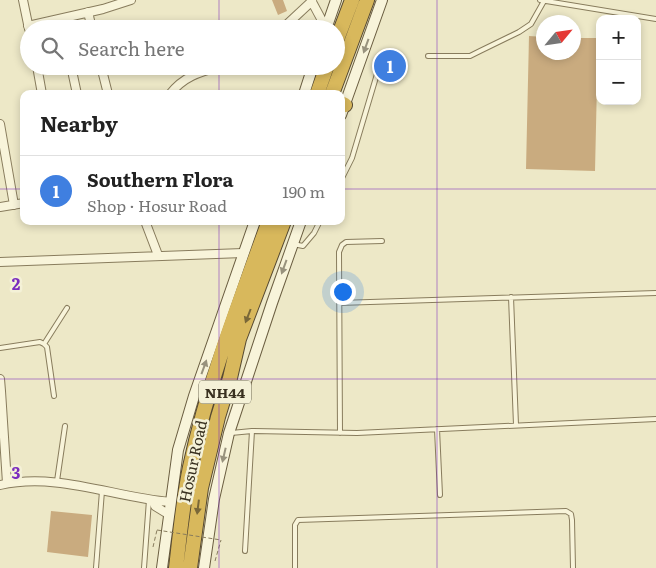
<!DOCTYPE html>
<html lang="en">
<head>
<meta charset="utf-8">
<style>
  body { margin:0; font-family:Literata,serif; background:#f2f2f2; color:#222 }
  .controls { position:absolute; right:15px; top:15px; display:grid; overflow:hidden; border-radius:10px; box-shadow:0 2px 8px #0003 }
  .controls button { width:45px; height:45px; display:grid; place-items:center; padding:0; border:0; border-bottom:1px solid #e0e0e0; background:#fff; color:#222; font:25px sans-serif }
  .compass { position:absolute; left:536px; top:15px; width:45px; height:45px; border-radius:50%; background:#fff; box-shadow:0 2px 8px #0003; rotate:61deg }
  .you { position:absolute; left:342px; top:291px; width:18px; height:18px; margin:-12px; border:4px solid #fff; border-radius:50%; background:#1a73e8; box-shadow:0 0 0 8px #1a73e833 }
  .badge { display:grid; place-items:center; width:32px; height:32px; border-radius:50%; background:#111827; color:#fff; font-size:16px; font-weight:700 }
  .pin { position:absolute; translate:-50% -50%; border:2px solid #fff; box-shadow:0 1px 5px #0006 }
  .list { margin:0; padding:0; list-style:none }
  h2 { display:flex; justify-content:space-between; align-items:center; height:65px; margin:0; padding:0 20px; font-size:21px }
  h2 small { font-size:16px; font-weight:400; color:#767676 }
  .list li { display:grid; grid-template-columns:32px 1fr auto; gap:15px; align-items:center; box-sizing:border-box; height:70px; padding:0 20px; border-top:1px solid #e0e0e0 }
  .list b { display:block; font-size:19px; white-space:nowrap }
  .list p { margin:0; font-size:16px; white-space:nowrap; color:#767676 }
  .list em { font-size:16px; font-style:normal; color:#767676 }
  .icon { flex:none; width:28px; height:28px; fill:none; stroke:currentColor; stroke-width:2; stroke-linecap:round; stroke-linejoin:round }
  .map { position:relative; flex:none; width:656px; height:568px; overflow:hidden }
  .search { position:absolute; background:#fff; box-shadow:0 2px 8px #0003; left:20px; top:20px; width:325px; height:55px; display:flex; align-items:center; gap:12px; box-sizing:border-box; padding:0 18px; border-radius:28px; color:#767676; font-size:19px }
  .panel { position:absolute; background:#fff; box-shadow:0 2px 8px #0003; left:20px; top:90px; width:325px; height:135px; border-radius:10px }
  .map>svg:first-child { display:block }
  .building { fill:#c9ab7f }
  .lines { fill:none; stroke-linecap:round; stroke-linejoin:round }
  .lane-casing { stroke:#887c5d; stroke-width:6 }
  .street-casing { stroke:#887c5d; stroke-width:10 }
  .secondary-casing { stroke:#6a5d40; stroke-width:12 }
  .highway-casing { stroke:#564931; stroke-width:16 }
  .path { stroke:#887c5d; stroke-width:1; stroke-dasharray:4 2.5; stroke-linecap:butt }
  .lane { stroke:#f8f4da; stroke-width:4 }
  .street { stroke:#f8f4da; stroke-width:8 }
  .secondary { stroke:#f8f4da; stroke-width:10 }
  .highway { stroke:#d8b85c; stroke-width:14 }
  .path-bridge { stroke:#887c5d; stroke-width:1; stroke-dasharray:4 2.5; stroke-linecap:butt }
  .oneway { fill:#98927d }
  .oneway2 { fill:#796738 }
  .grid { fill:none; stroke:#7b2cbf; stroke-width:1; stroke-opacity:0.55 }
  .labels { text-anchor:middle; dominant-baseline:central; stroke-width:5; stroke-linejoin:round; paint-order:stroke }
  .shield { fill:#f4f1d7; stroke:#716b57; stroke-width:1 }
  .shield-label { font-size:14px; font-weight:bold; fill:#393120 }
  .street-label { font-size:15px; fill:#393120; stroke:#f4f1d7 }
  .grid-label { font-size:16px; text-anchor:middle; font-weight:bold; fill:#7b2cbf; stroke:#f4f1d7; stroke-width:5; stroke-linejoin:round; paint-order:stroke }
</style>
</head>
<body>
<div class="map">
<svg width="656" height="568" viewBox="0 0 656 568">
  <rect width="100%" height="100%" fill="#ede8c7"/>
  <path class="building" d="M272,0h11l4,11 -9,4z
    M529,36l15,1v15h30v-14h24l-3,133 -69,-2z
    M51,511l41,4 -4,42 -41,-5z"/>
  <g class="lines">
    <g class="lane-casing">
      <path id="lane" d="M540,0l116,19
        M428,56h42l10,-5 39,-19 12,-8 13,-23
        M341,180l11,-22 25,-84
        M293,244l10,2 11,-13 6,-12
        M511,297l5,128
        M339,303l317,-10
        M44,344l23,-36
        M0,348l40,-6 4,2 3,3 7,49
        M437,429l3,66
        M231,433l21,-2 105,2 299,-14
        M340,433l-1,-181 3,-7 4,-3 36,-1
        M57,481l8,-55
        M245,551l7,-120
        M96,568l6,-77
        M144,568l5,-68
        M295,568v-43l3,-5 268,-9 5,3 1,6 1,48"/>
    </g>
    <g class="street-casing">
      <path id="street" d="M23,0l6,29
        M311,0l15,28
        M88,12l4,17
        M59,19l2,10
        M28,26l75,-17 28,-9
        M282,29l30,-28
        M37,66l5,28
        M71,66l6,28
        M101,66l7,28
        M170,94c14,-18 30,-22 51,-28
        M0,124l14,81
        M0,207l24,-4
        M145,221l13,34
        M0,262l243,-9
        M0,379l1,12h-1
        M1,391l6,92
        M0,485c57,-13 113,12 170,17
        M152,500l3,6 13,8"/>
    </g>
    <g class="secondary-casing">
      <path id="secondary" d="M326,29l10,-29
        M304,94l9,-28
        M341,115l41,-115
        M162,568l16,-118 16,-54 61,-175
        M204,568l10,-69 15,-66 43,-130 29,-82"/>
    </g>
    <g class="highway-casing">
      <path id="highway" d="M336,42l16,-42
        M317,94l10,-28
        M332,94l35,-94
        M341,103l4,2
        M176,568c4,-34 7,-68 14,-101 18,-85 49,-165 79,-246
        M190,568l11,-80 17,-71 12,-39 9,-39 45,-118"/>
    </g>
    <path class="path" d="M153,547l4,-17
      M215,561l6,-21"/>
    <use href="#lane" class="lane"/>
    <use href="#street" class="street"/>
    <use href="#secondary" class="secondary"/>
    <use href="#highway" class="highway"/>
    <path class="path-bridge" d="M157,530l64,10"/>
  </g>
  <defs><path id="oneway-solid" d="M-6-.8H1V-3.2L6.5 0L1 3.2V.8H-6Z" transform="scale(1.25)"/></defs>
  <g class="oneway">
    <use href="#oneway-solid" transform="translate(366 46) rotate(110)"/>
    <use href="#oneway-solid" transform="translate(284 267) rotate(110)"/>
    <use href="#oneway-solid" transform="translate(204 367) rotate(-70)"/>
    <use href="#oneway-solid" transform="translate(224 455) rotate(103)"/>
  </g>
  <g class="oneway2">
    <use href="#oneway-solid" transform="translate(248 316) rotate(111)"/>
    <use href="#oneway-solid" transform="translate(198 507) rotate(97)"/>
  </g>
  <path class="grid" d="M219,0v29M437,0v568M219,66v28M0,189h24M341,189h315M219,221v347M0,379h656"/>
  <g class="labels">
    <rect class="shield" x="199" y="380.5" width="52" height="23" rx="4"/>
    <g class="shield-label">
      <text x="225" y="392">NH44</text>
    </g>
    <g class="street-label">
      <text transform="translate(192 461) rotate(-78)">Hosur Road</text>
    </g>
  </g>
  <g class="grid-label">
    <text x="16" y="290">2</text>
    <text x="16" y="479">3</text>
  </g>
</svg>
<div class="controls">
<button>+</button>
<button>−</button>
</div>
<svg class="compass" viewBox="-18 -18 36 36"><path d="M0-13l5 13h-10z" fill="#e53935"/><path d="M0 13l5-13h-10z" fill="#767676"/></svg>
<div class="you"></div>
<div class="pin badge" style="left:390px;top:66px;background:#3f7fe0">1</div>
<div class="search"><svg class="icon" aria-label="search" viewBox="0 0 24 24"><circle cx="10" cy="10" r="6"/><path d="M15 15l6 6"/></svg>Search here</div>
<section class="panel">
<h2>Nearby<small></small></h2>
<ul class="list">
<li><span class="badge" style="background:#3f7fe0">1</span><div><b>Southern Flora</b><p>Shop · Hosur Road</p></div><em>190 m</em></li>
</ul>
</section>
</div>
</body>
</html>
